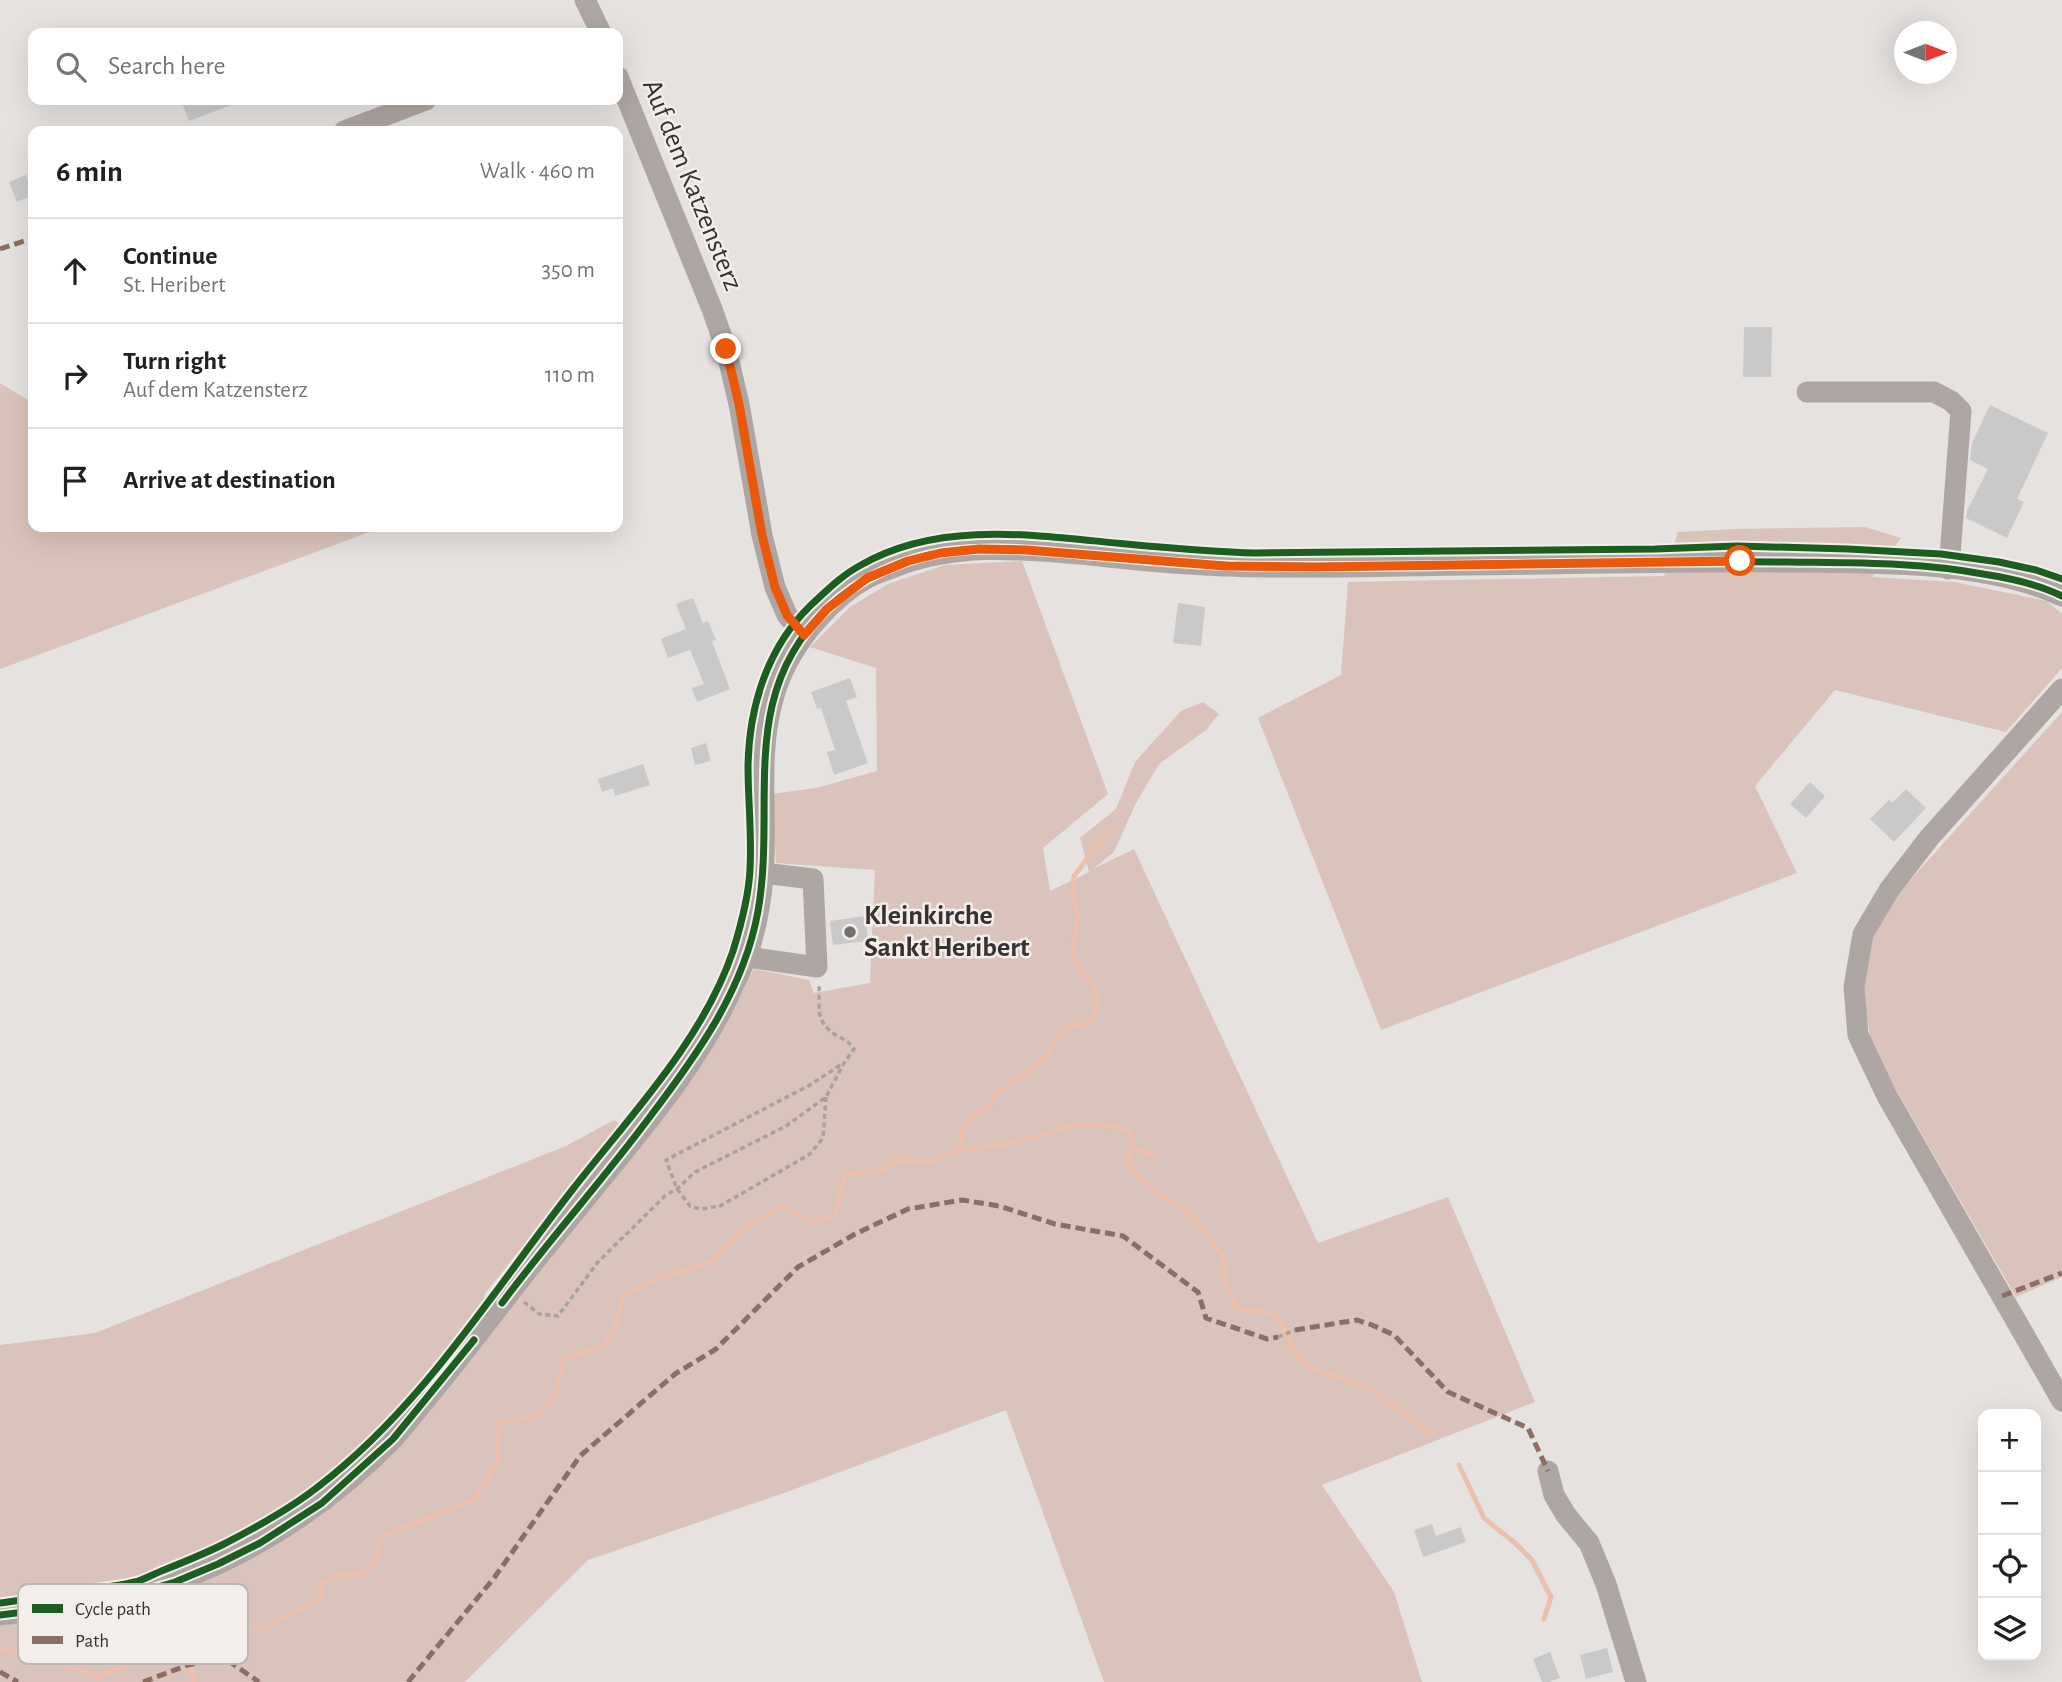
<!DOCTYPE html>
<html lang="en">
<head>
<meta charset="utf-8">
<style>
  body { margin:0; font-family:"Alegreya Sans",sans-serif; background:#f2f2f2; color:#202124 }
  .controls { position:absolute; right:21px; bottom:21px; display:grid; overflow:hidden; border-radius:14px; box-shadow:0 7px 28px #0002 }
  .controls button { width:63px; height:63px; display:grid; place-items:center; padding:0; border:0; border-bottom:2px solid #e0e0e0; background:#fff; color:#202124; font:35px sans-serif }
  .compass { position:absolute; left:1894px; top:21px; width:63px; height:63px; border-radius:50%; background:#fff; box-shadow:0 7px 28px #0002; rotate:90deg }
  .stop { position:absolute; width:21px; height:21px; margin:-16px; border:5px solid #ea580c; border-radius:50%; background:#fff }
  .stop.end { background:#ea580c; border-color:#fff; box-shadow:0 2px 7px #0008 }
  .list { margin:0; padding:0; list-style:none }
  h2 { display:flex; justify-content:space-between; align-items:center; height:91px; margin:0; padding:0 28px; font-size:30px }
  h2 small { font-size:23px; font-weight:400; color:#757577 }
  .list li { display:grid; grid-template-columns:46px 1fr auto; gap:21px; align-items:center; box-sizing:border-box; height:105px; padding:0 28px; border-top:2px solid #e0e0e0 }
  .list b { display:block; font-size:26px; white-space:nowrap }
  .list p { margin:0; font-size:23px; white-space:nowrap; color:#757577 }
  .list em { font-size:23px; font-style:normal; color:#757577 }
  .icon { flex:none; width:38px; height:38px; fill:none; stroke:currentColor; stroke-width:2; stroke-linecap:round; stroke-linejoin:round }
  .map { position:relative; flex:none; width:2062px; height:1682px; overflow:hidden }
  .search { position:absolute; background:#fff; box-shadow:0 7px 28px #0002; left:28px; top:28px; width:595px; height:77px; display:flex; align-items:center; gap:18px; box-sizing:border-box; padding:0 24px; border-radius:14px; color:#757577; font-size:26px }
  .panel { position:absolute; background:#fff; box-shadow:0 7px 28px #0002; left:28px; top:126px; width:595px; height:406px; border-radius:14px }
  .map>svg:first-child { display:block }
  .green { fill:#dac3ba }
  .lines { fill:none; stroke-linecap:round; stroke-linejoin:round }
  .stream { stroke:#ebc0ac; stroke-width:5 }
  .building { fill:#cac9c9 }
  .path { stroke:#a8a19f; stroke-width:3.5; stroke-dasharray:5 3.5; stroke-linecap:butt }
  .minor { stroke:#aea6a3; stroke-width:21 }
  .quiet { stroke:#8d6e63; stroke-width:5; stroke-dasharray:10 5; stroke-linecap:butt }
  .cycleway-casing { stroke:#f4eeeb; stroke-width:11 }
  .cycleway { stroke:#1b5e20; stroke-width:7 }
  .route { stroke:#ea580c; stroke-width:9 }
  .poi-dot { fill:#73706e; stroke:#f4eeeb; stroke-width:2.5 }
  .labels { text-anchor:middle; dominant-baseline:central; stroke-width:5; stroke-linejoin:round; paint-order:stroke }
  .street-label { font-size:28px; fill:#353231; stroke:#f4eeeb }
  .poi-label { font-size:28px; font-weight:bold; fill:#353231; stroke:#f4eeeb; text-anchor:start }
  .key { fill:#f4eeeb; stroke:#bbb6b3; stroke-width:2 }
  .key-label { font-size:19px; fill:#353231 }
</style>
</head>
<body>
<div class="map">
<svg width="2062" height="1682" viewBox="0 0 2062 1682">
  <rect width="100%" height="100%" fill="#e5e2e0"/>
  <path class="green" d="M0,383l33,20v124h350l-383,142z
    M1865,527l36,11 -29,39 82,5 93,19 15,13v54l-56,64 -171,-42 -80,96 42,87 -416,157 -123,-312 83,-43 7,-93 316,-6 14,-44 58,-3z
    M1022,561l86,233 -65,54 7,43 39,-19 -9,-34 36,-29 19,-47 46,-51 22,-9 16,12 -13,16 -47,34 -24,41 -21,47 -21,17 41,-20 184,394 130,-46 87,205 -213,83 72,107 28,90h-318l-98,-272 -222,83 -196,67 -123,122h-465v-337l95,-12 471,-187 48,-26 6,4 -136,171 21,17 191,-244 58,-99 55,11 5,13 56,-10 5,-113 -99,-7 -4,-69 44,-6 61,-17 -1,-103 -66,-21 40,-40 38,-23 57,-19z
    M2062,712v565l-46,20 -144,-249 -9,-56 4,-44 28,-51z"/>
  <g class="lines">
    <path class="stream" d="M1133,1148l22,8
      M959,1150l5,-24 8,-9 15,-9 9,-15 33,-22 17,-15 16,-26 7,-4 17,-2 9,-7 2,-18 -4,-16 -12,-10 -8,-21 5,-37 -5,-20 1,-19 36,-47
      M1459,1465l25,53 31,25 17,17 19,37 -7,22
      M171,1647l12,5 12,30
      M0,1649l46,9 52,19 83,-35 7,-14 28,-4 48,4 58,-31 -2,-12 18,-10 26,-1 12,-13 4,-24 94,-37 24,-39 -2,-25 5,-13 39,-9 16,-22 8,-33 40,-13 12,-21 7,-29 36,-18 50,-15 39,-38 35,-19 27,16 25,-7 10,-41 35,-3 18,-11 32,2 29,-12 49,-6 72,-20 36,2 13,5 4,17 -6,12 8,12 24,22 31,19 33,43 3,32 11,21 35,4 5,3 16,32 13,18 65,23 59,44"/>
  </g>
  <path class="building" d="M181,100h61v1l-53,20z
    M26,175l7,20 -16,7 -8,-20z
    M1744,327h28l-1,50h-28z
    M1990,405l58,28 -31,66 7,3 -17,36 -41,-20 1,-7 21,-42 -18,-9 2,-17z
    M693,598l10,25 5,-2 8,19 -4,1 18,48 -33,13 -5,-14 12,-4 -14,-34 -22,8 -7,-19 25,-10 -10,-25z
    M1178,603l27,4 -4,39 -28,-3z
    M850,678l7,19 -11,4 22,62 -34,12 -7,-23 8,-2 -14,-42 -4,1 -6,-17z
    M706,743l5,18 -16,4 -4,-17z
    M643,764l7,21 -35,11 -2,-8 -11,4 -4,-13z
    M1810,782l15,14 -19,22 -16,-14z
    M1906,789l20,19 -32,34 -24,-23 19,-19 3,3z
    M865,916l3,25 -35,4 -3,-24z
    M1432,1524l4,12 25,-9 5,15 -43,15 -9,-27z
    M1607,1648l6,24 -27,7 -6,-24z
    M1550,1652l10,26 -11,4h-7l-9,-23z"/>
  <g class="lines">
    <path class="path" d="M826,1097l-3,41 -13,16 -90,52 -20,3 -10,-3 -13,-17 -11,-29 144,-75 32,-21
      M524,1302l15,12 19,2 40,-54 68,-67 11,-6 18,-17 91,-46 40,-29 18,-34 10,-14c-4,-7 -11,-10 -18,-14 -22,-14 -16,-27 -17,-52
      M1278,1337l17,-7"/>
    <path class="minor" d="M585,0l16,33
      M618,77l94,232 14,40 13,55 23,131 13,52 12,28 17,20
      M344,131l82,-31
      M1807,392h127l17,9 10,10 -11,145 -2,13
      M2062,689l-133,149 -40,52 -26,44 -9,53 4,48 29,61 175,305
      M747,957l70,10 -4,-88 -50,-6
      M1548,1471l6,24 12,20 23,28 17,41 30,98
      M0,1615c35,-4 72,-5 106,-13 109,-24 209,-83 287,-163 12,-13 23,-28 34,-41 26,-31 50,-63 75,-95 24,-32 50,-63 75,-94 55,-69 117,-137 154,-218 5,-12 12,-24 16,-36 9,-25 14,-53 16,-79 5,-58 -6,-117 9,-173 7,-30 24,-59 44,-82 14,-16 33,-33 51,-43 8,-4 16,-7 25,-10 64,-26 130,-19 198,-13 44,5 88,9 133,11 80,3 161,0 241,-1 111,-1 223,-4 334,-3 82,1 189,-1 264,34"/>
    <path class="quiet" d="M0,249l33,-11
      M2002,1296l60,-23
      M1295,1330l62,-10 15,5 22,10 54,57 80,36 20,43
      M0,1672l18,10
      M143,1682l45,-17 35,-8 36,25
      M408,1682l86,-104 86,-122 95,-82 41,-25 82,-82 57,-33 53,-25 54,-9 37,6 56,18 68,12 75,56 8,26 61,21 11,-2"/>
    <g class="cycleway-casing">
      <path id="cycleway" d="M502,1303c47,-63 100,-122 147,-185 48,-63 95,-128 109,-207 19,-107 -22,-215 69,-302 32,-31 75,-50 118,-57 45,-6 89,-2 134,2 54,5 109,11 164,12 182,3 363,-6 545,-4 65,1 131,0 195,12 26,4 55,10 79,22
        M0,1603c28,-3 55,-9 83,-13 18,-3 38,-4 55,-9 9,-3 18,-8 26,-11 20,-8 40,-16 60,-26 33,-17 66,-35 95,-58 104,-80 174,-195 254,-297 57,-73 130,-149 160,-238 8,-26 16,-55 17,-82 2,-34 -2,-68 -2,-103 1,-59 19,-118 62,-160 16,-15 32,-31 51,-41 79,-46 179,-29 265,-21 43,4 86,8 130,9l399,-4 82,-3 111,3 93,5 58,8 37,8 26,9
        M0,1615l105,-13 70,-20 43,-18 42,-21 62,-40 71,-64 81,-99"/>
    </g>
    <use href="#cycleway" class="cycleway"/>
  </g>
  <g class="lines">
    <path class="route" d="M726,349l13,55 23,131 13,52 12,28 17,20 23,-26 40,-31 41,-17 33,-8 38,-4 47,1 199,16 90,1 425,-6"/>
  </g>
  <circle class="poi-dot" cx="850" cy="932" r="7"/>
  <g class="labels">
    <g class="street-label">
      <text transform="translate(692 185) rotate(68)">Auf dem Katzensterz</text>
    </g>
    <g class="poi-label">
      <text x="864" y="916">Kleinkirche<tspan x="864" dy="32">Sankt Heribert</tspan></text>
    </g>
  </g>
  <rect x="18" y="1584" width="230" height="80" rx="10" class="key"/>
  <rect x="32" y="1604" width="31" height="9" fill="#1b5e20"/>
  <rect x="32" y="1636" width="31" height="8" fill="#8d6e63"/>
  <g class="key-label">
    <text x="75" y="1615">Cycle path</text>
    <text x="75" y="1647">Path</text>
  </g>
</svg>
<div class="controls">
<button>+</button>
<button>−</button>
<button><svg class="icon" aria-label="locate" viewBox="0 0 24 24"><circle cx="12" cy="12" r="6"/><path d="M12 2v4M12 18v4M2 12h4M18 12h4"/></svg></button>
<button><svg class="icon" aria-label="layers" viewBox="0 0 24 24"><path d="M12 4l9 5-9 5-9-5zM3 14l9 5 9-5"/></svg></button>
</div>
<svg class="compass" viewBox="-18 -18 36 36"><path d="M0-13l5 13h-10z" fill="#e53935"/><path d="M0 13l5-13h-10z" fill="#757577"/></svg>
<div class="stop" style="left:1740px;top:561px"></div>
<div class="stop end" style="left:726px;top:349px"></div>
<div class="search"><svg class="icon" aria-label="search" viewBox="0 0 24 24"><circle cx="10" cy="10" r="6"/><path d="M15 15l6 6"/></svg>Search here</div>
<section class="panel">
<h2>6 min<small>Walk · 460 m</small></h2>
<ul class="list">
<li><svg class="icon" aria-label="ahead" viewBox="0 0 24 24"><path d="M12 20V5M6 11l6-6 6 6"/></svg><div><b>Continue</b><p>St. Heribert</p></div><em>350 m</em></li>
<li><svg class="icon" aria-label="right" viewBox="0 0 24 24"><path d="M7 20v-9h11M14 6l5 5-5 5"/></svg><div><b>Turn right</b><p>Auf dem Katzensterz</p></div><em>110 m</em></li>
<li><svg class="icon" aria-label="arrive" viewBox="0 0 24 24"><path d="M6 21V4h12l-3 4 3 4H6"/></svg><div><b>Arrive at destination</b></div></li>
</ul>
</section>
</div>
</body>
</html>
